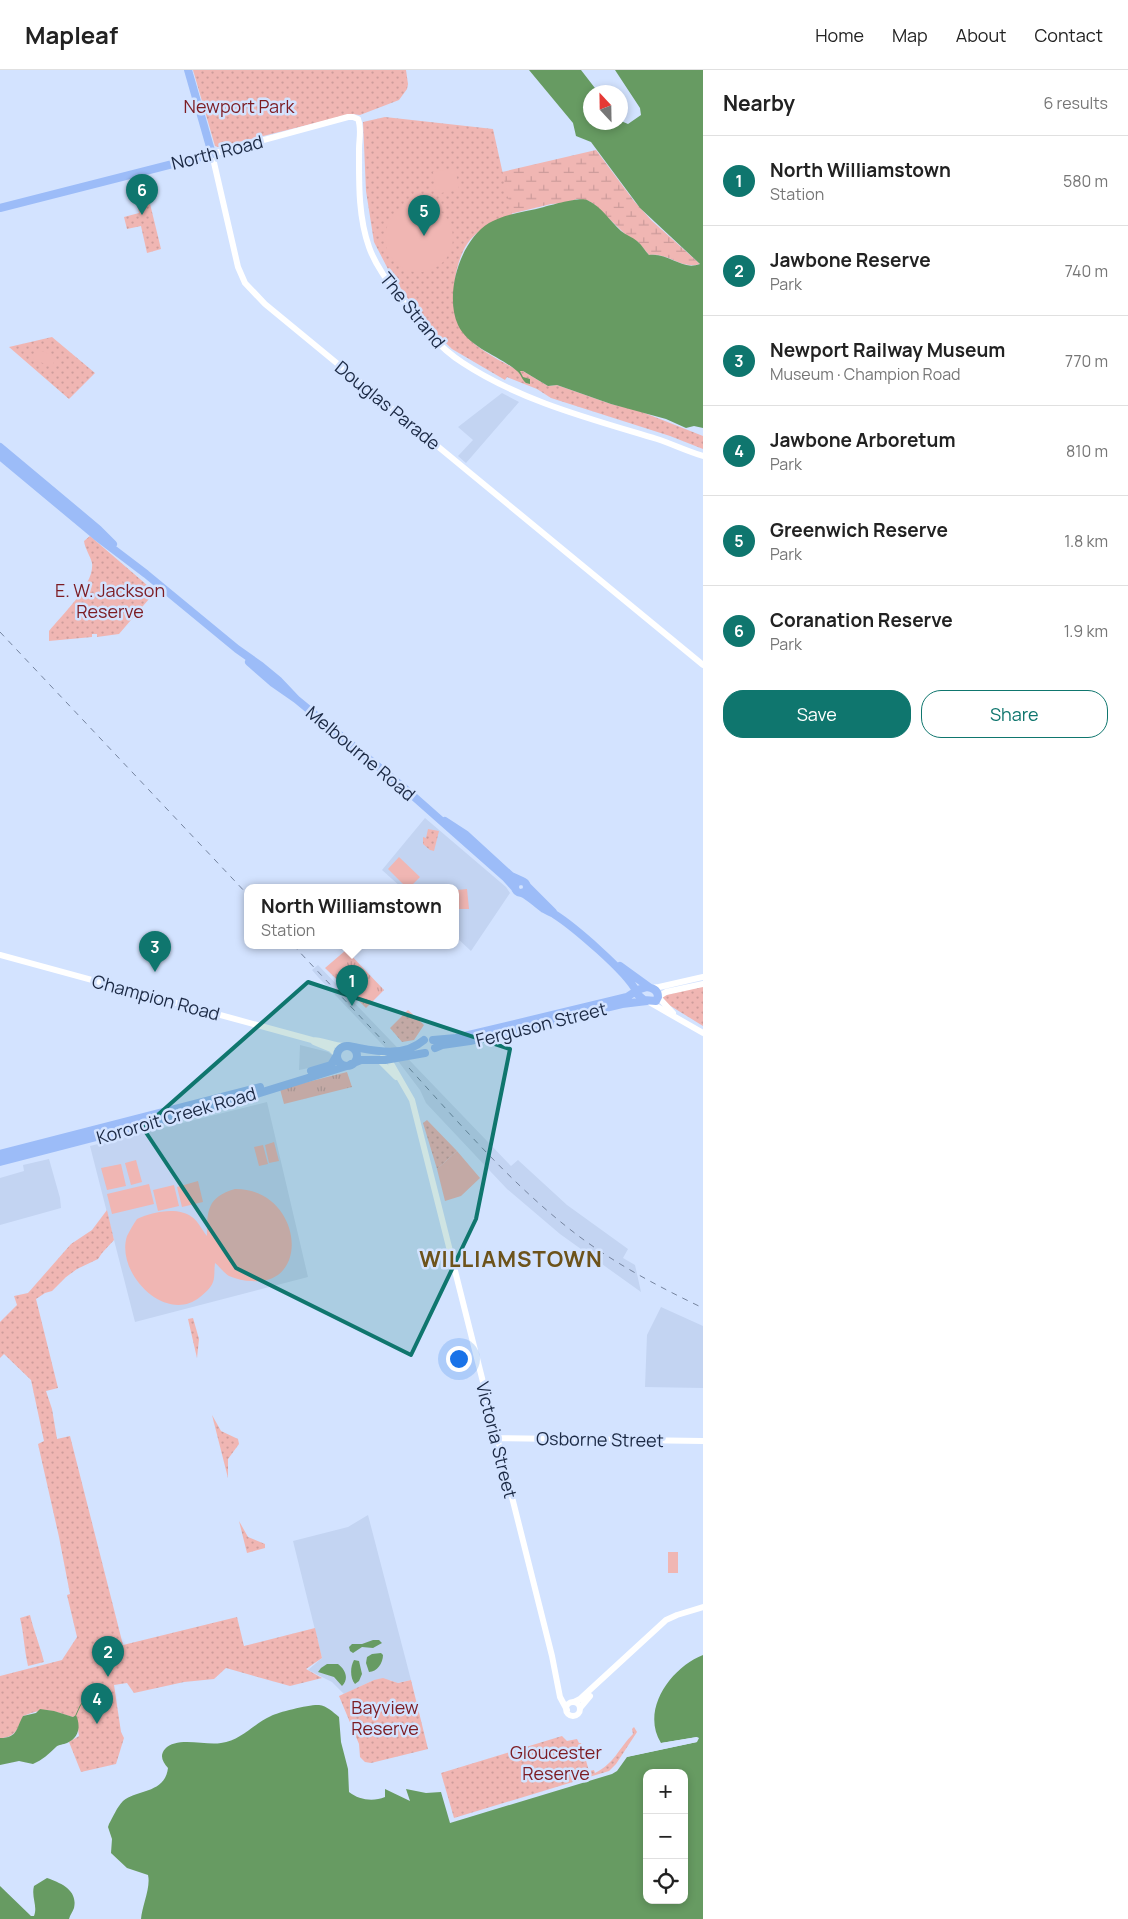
<!DOCTYPE html>
<html lang="en">
<head>
<meta charset="utf-8">
<style>
  body { margin:0; font-family:Manrope,sans-serif; background:#f6f6f6; color:#222 }
  .controls { position:absolute; right:15px; bottom:15px; display:grid; overflow:hidden; border-radius:10px; box-shadow:0 2px 8px #0003 }
  .controls button { width:45px; height:45px; display:grid; place-items:center; padding:0; border:0; border-bottom:1px solid #e0e0e0; background:#fff; color:#222; font:25px sans-serif }
  .compass { position:absolute; left:583px; top:15px; width:45px; height:45px; border-radius:50%; background:#fff; box-shadow:0 2px 8px #0003; rotate:338deg }
  .you { position:absolute; left:458px; top:1288px; width:18px; height:18px; margin:-12px; border:4px solid #fff; border-radius:50%; background:#1a73e8; box-shadow:0 0 0 8px #1a73e833 }
  .badge { display:grid; place-items:center; width:32px; height:32px; border-radius:50%; background:#0f766e; color:#fff; font-size:16px; font-weight:700 }
  .pin { position:absolute; translate:-50% -41px; filter:drop-shadow(0 1px 2px #0008) }
  .pin::after { content:''; position:absolute; top:26px; width:18px; height:15px; background:inherit; clip-path:polygon(0 0,100% 0,50% 100%) }
  .popup { position:absolute; left:244px; top:814px; width:215px; height:65px; box-sizing:border-box; display:grid; place-content:center; border-radius:10px; background:#fff; filter:drop-shadow(0 1px 4px #0005); font-size:16px; white-space:nowrap; color:#767676 }
  .popup b { font-size:19px; color:#222 }
  .popup::after { content:''; position:absolute; left:50%; top:100%; margin-left:-10px; border:10px solid transparent; border-top-color:#fff }
  .list { margin:0; padding:0; list-style:none }
  h2 { display:flex; justify-content:space-between; align-items:center; height:65px; margin:0; padding:0 20px; font-size:21px }
  h2 small { font-size:16px; font-weight:400; color:#767676 }
  .list li { display:grid; grid-template-columns:32px 1fr auto; gap:15px; align-items:center; box-sizing:border-box; height:90px; padding:0 20px; border-top:1px solid #e0e0e0 }
  .list b { display:block; font-size:19px; white-space:nowrap }
  .list p { margin:0; font-size:16px; white-space:nowrap; color:#767676 }
  .list em { font-size:16px; font-style:normal; color:#767676 }
  .actions { display:flex; gap:10px; padding:15px 20px }
  .actions a { flex:1; padding:11px 0; border:1px solid #0f766e; border-radius:20px; text-align:center; font-size:18px; color:#0f766e }
  .actions .main { background:#0f766e; color:#fff }
  .icon { flex:none; width:28px; height:28px; fill:none; stroke:currentColor; stroke-width:2; stroke-linecap:round; stroke-linejoin:round }
  .map { position:relative; flex:none; width:703px; height:1849px; overflow:hidden }
  header { display:flex; align-items:center; gap:30px; box-sizing:border-box; height:70px; padding:0 25px; background:#fff; border-bottom:1px solid #e0e0e0 }
  header strong { font-size:24px }
  nav { display:flex; gap:28px; margin-inline-start:auto; font-size:18px }
  main { display:flex }
  aside { flex:1; background:#fff }
  .map>svg:first-child { display:block }
  .built { fill:#c3d4f2 }
  .grass { fill:url(#grass-tufts) }
  .wetland { fill:url(#wetland-marsh) }
  .park { fill:url(#park-dots) }
  .pitch { fill:#f0b6b3 }
  .water { fill:#679b62; fill-rule:evenodd }
  .pier { fill:#d3e3ff }
  .lines { fill:none; stroke-linecap:round; stroke-linejoin:round }
  .stream { stroke:#679b62; stroke-width:1 }
  .minor { stroke:#fff; stroke-width:6 }
  .major { stroke:#9cbcf8; stroke-width:8 }
  .rail { stroke:#75849f; stroke-width:1; stroke-dasharray:6 6; stroke-linecap:butt }
  .marked { fill:#0f766e; fill-opacity:0.2; stroke:#0f766e; stroke-width:4; stroke-linejoin:round }
  .labels { text-anchor:middle; dominant-baseline:central; stroke-width:5; stroke-linejoin:round; paint-order:stroke }
  .park-label { font-size:18px; fill:#7c1c23; stroke:#d3e3ff }
  .street-label { font-size:18px; fill:#1b2944; stroke:#d3e3ff }
  .district-label { font-size:22px; font-weight:bold; letter-spacing:1px; fill:#6d531b; stroke:#d3e3ff }
</style>
</head>
<body>
<header>
<strong>Mapleaf</strong>
<nav><a>Home</a><a>Map</a><a>About</a><a>Contact</a></nav>
</header>
<main>
<div class="map">
<svg width="703" height="1849" viewBox="0 0 703 1849">
  <defs>
    <pattern id="grass-tufts" width="24" height="20" patternUnits="userSpaceOnUse" patternTransform="scale(1.25)"><rect width="24" height="20" fill="#f0b6b3"/><path d="M3 7l-1-3M5 7V3M7 7l1-3M15 17l-1-3M17 17v-4M19 17l1-3" fill="none" stroke="#cd9c9b"/></pattern>
    <pattern id="wetland-marsh" width="20" height="14" patternUnits="userSpaceOnUse" patternTransform="scale(1.25)"><rect width="20" height="14" fill="#f0b6b3"/><path d="M1 5h8M5 5V1M11 12h8M15 12V8" fill="none" stroke="#cd9c9b"/></pattern>
    <pattern id="park-dots" width="8" height="8" patternUnits="userSpaceOnUse" patternTransform="scale(1.25)"><rect width="8" height="8" fill="#f0b6b3"/><path d="M2 2h.1M6 6h.1" fill="none" stroke="#cd9c9b" stroke-width="1.8" stroke-linecap="round"/></pattern>
  </defs>
  <rect width="100%" height="100%" fill="#d3e3ff"/>
  <path class="built" d="M502,323l17,9 -53,61 -8,-7 15,-16 -15,-13z
    M425,748l81,69 4,6 -39,58 -15,-14v-50h-55l-19,-17z
    M318,895l193,201 7,-6 49,45 61,44 -5,9 12,7 6,27 -81,-58 -53,-45 -81,-86 -6,-13 -22,-29 -79,-83 -7,-8z
    M300,975l28,7 4,3v4l-3,5 -30,6z
    M267,1032l41,175 -173,45 -45,-176z
    M49,1089l11,39 1,10 -61,17v-47l24,-7 -1,-6z
    M661,1237l42,19v62l-58,-1 2,-52z
    M368,1445l43,165 -14,3 -7,-3h-16l-30,14 -12,-12 -24,-12 14,-12 -29,-117 55,-14z"/>
  <path class="grass" d="M346,880l38,40 -18,18 -41,-40z
    M347,1002l5,15 -68,17 -4,-15z"/>
  <path class="wetland" d="M596,80l38,51 18,20 48,43c-19,6 -31,-12 -51,-9l-11,-13 -12,-7 -31,-30 -6,-4 -12,-2 -11,4 -15,1 -41,10 -8,-42z"/>
  <path class="park" d="M193,0h213l2,14 -1,5 -8,11 -39,15 -8,-1 -134,33 -3,-1z
    M385,47l108,12 19,86c-17,5 -30,12 -42,25 -18,22 -22,72 -5,94 13,17 37,27 54,37h4l25,15 9,-1 54,19 26,6 66,26v13l-33,-13 -119,-38 -14,-9 -30,-12 -2,3 -53,-31 -28,-27 -35,-51 -15,-29 -8,-51 -3,-69z
    M144,109l17,70 -14,4 -6,-27 -14,3 -3,-12 15,-4 -7,-31z
    M52,267l43,36 -26,26 -60,-52z
    M90,466l65,56 -36,42 -22,3v-3h-5v3l-43,4v-10c13,-16 46,-47 43,-68 -2,-8 -7,-14 -8,-22z
    M428,759l11,2 -5,20 -4,-1 -7,-6v-7l3,1z
    M703,916v40l-34,-21 -7,-8 3,-2z
    M408,940l16,15 -10,15 -12,2 -12,-14z
    M427,1050l30,31 -20,18 -14,-46z
    M107,1140l7,30 -12,13 -4,6 -21,10 -11,8 -14,14 -7,2 -9,6 22,89 -12,3 6,18 5,30 13,-3 53,209 114,-28 7,29 71,-18 7,30 -16,11 16,9 -32,8 -64,-18 -12,11 -30,3 -50,11 -7,-10 -13,2 7,47 3,6 -8,26 -35,8 -12,-30 10,-6 -3,-20 -3,1c-23,-7 -27,-10 -50,-1 -4,13 -9,22 -23,22v-62l62,-16 15,-23 -10,-42 3,-1 -11,-57 -21,-93 6,-3 -13,-61 -27,-26 -4,4v-36l17,-17 -3,-9 14,-3 43,-49 21,-14z
    M193,1248l6,21 -2,19 -9,-39z
    M212,1345l9,16 17,8 1,5 -11,15v19z
    M239,1451l9,16 17,7v4l-18,5z
    M30,1545c4,17 10,30 14,47l-16,4c-4,-17 -4,-32 -8,-48z
    M383,1608l15,5 13,-3 17,69 -57,14 -6,-1 -5,-5 -1,-13 -20,-48 35,-16z
    M634,1657l3,5 -21,32 -7,7 -155,47 -13,-45 121,-37 5,5 10,-2 2,4h2l8,28 5,-1 1,3c19,-9 24,-25 38,-39l-1,-5z"/>
  <path class="pitch" d="M455,98l4,21 -22,5 -2,-2 1,-4 -3,-16z
    M385 168a34 34 0 1 1 68 0a34 34 0 1 1-68 0Z
    M37,279l19,8 -4,10 -19,-8z
    M121,509l8,20 -20,8 -8,-21z
    M399,787l21,20 -10,10h-4l-18,-18z
    M467,819l2,20h-10l-2,-19z
    M274,1072l5,19 -10,2 -4,-18z
    M263,1075l5,19 -9,2 -5,-19z
    M457,1081l23,27 -19,18 -16,5 -8,-32z
    M136,1090l6,22 -11,3 -6,-22z
    M121,1094l5,22 -19,4 -6,-22z
    M198,1111l5,21 -21,5 -5,-20z
    M149,1114l5,20 -42,10 -5,-20z
    M174,1115l5,21 -21,5 -5,-21z
    M235,1119c66,-1 78,97 17,92 -7,0 -16,-2 -23,-5 -5,-3 -9,-9 -14,-13 -1,6 0,14 -2,19 -2,6 -8,11 -13,15 -34,28 -85,-24 -73,-61 3,-6 6,-11 10,-17 14,-7 41,-13 55,-2 6,4 10,13 15,19 0,-25 0,-39 28,-47z
    M668,1482h10v21h-10z"/>
  <path class="water" d="M529,0h52l17,22h-8v30h30l1,-1 7,3 13,-9 -1,-7 -25,-38h88v358l-9,-2 -8,2 -20,-9 -55,-15 -54,-19 -9,1 -25,-15h-3l3,6 7,2v5l-4,-1c-4,-3 -5,-9 -9,-12 -17,-15 -48,-23 -59,-46 -14,-31 2,-84 31,-102 17,-10 37,-11 55,-16 8,-2 35,-10 43,-7 14,6 23,21 34,31 5,4 11,6 16,10 5,4 8,10 12,14 22,-2 32,16 51,9l-60,-56 -49,-66 -15,-6 -3,-13z
    M373,1570h6l3,3 -9,5 -11,-1 -9,6 -3,-2 -1,-4 3,-3h10z
    M381,1583l2,2c0,8 -6,17 -14,17l-3,-9 1,-6 5,-3z
    M703,1585v264h-562c1,-13 10,-32 7,-44l-21,-7 -16,-15 1,-14 -4,-12 1,-3c4,-7 8,-17 14,-23 14,-12 42,-7 45,-33 -5,-6 -9,-12 -3,-19 12,-13 41,-3 56,-6 21,-3 32,-19 50,-27 7,-4 40,-12 48,-11 8,1 14,7 20,12l2,25 7,27 1,23c10,8 24,10 36,5v-8l25,12 -4,-12 20,4 15,-1 9,31 162,-49 5,-3 10,-14 70,-15v-5l-36,6c-21,-34 11,-76 42,-88zM647,1703h37v127h-37z
    M354,1590l5,1 3,13 -3,7 -4,3c-5,-6 -5,-17 -1,-24z
    M327,1594h11c8,6 11,15 4,22l-8,-9 -16,-5 3,-4z
    M40,1639l14,2 19,6 3,-2c5,11 3,23 -9,28 -4,2 -8,1 -11,4 -7,7 -14,13 -23,17l-14,-3 -19,4v-27c18,0 16,-10 23,-22l13,-3z
    M47,1808c14,5 31,12 27,30 -1,3 -4,7 -5,11h-69v-33l31,30h3c4,-10 -3,-19 0,-30z"/>
  <path class="pier" d="M697,1667l2,1 -2,4 -71,15 1,-3 69,-15 -35,6 -2,-1 2,-1z"/>
  <g class="lines">
    <path class="stream" d="M76,1645l4,-9 12,-17"/>
    <path class="minor" d="M358,49l-5,-2h-5l-136,37 26,113 7,16 20,21 438,361
      M358,49c4,10 1,20 1,30 0,33 -1,67 10,98 7,20 21,37 34,54 17,23 35,46 60,62 58,38 128,56 194,76 15,5 30,12 46,17
      M0,885l312,85c12,0 22,7 35,6
      M651,918l8,-1 44,-10
      M658,927l8,-5 37,-8
      M658,927l15,16
      M649,932l54,31
      M314,972l17,7 6,6
      M381,982l8,8 23,40 140,556 8,41 7,13
      M379,990l17,17
      M497,1368l206,3
      M574,1632l6,-3 86,-79 11,-5 26,-8
      M566 1639a7 7 0 1 1 14 0a7 7 0 1 1-14 0Z
      M580,1638l10,-12"/>
    <path class="major" d="M0,138l212,-54 -24,-84
      M0,377l98,82 15,15
      M0,386l96,80 50,38 91,75 24,17 17,14 18,19
      M249,592l24,21 23,16 107,88 103,91 9,10
      M445,751l20,13 46,42 11,5
      M515 817a6 6 0 1 1 12 0a6 6 0 1 1-12 0Z
      M527,816l26,26
      M522,823c9,4 14,11 22,16 3,2 7,3 10,5 19,12 73,58 82,77
      M620,896l29,21
      M647,917c7,1 11,4 11,10l-2,4 -12,-1 -7,-6v-4z
      M433,970l23,-2 171,-41 9,-6
      M348,976c25,4 54,13 76,-6
      M337 986a10 10 0 1 1 20 0a10 10 0 1 1-20 0Z
      M435,978l7,-3 28,-4 152,-37 25,-3
      M351,994l10,-4h24l40,-7
      M311,1001l20,-6 6,-10
      M0,1084l260,-67
      M0,1092l224,-58 126,-39"/>
    <path class="rail" d="M0,562l248,263
      M293,875l92,98
      M409,998c50,55 99,112 158,159 41,33 88,58 136,81"/>
  </g>
  <path class="marked" d="M308,912l202,67 -34,170 -65,136 -175,-87 -93,-140z"/>
  <g class="labels">
    <g class="park-label">
      <text x="239" y="36">Newport Park</text>
      <text x="110" y="520">E. W. Jackson<tspan x="110" dy="21">Reserve</tspan></text>
      <text x="385" y="1637">Bayview<tspan x="385" dy="21">Reserve</tspan></text>
      <text x="556" y="1682">Gloucester<tspan x="556" dy="21">Reserve</tspan></text>
    </g>
    <g class="street-label">
      <text transform="translate(217 82) rotate(-14)">North Road</text>
      <text transform="translate(413 240) rotate(51)">The Strand</text>
      <text transform="translate(388 335) rotate(39)">Douglas Parade</text>
      <text transform="translate(361 683) rotate(40)">Melbourne Road</text>
      <text transform="translate(156 927) rotate(15)">Champion Road</text>
      <text transform="translate(541 954) rotate(-14)">Ferguson Street</text>
      <text transform="translate(176 1045) rotate(-16)">Kororoit Creek Road</text>
      <text transform="translate(600 1369) rotate(1)">Osborne Street</text>
      <text transform="translate(497 1370) rotate(76)">Victoria Street</text>
    </g>
    <g class="district-label">
      <text x="511" y="1189">WILLIAMSTOWN</text>
    </g>
  </g>
</svg>
<div class="controls">
<button>+</button>
<button>−</button>
<button><svg class="icon" aria-label="locate" viewBox="0 0 24 24"><circle cx="12" cy="12" r="6"/><path d="M12 2v4M12 18v4M2 12h4M18 12h4"/></svg></button>
</div>
<svg class="compass" viewBox="-18 -18 36 36"><path d="M0-13l5 13h-10z" fill="#e53935"/><path d="M0 13l5-13h-10z" fill="#767676"/></svg>
<div class="you"></div>
<div class="pin badge" style="left:352px;top:936px">1</div>
<div class="popup"><b>North Williamstown</b>Station</div>
<div class="pin badge" style="left:108px;top:1607px">2</div>
<div class="pin badge" style="left:155px;top:902px">3</div>
<div class="pin badge" style="left:97px;top:1654px">4</div>
<div class="pin badge" style="left:424px;top:166px">5</div>
<div class="pin badge" style="left:142px;top:145px">6</div>
</div>
<aside>
<h2>Nearby<small>6 results</small></h2>
<ul class="list">
<li><span class="badge">1</span><div><b>North Williamstown</b><p>Station</p></div><em>580 m</em></li>
<li><span class="badge">2</span><div><b>Jawbone Reserve</b><p>Park</p></div><em>740 m</em></li>
<li><span class="badge">3</span><div><b>Newport Railway Museum</b><p>Museum · Champion Road</p></div><em>770 m</em></li>
<li><span class="badge">4</span><div><b>Jawbone Arboretum</b><p>Park</p></div><em>810 m</em></li>
<li><span class="badge">5</span><div><b>Greenwich Reserve</b><p>Park</p></div><em>1.8 km</em></li>
<li><span class="badge">6</span><div><b>Coranation Reserve</b><p>Park</p></div><em>1.9 km</em></li>
</ul>
<div class="actions"><a class="main">Save</a><a>Share</a></div>
</aside>
</main>
</body>
</html>
